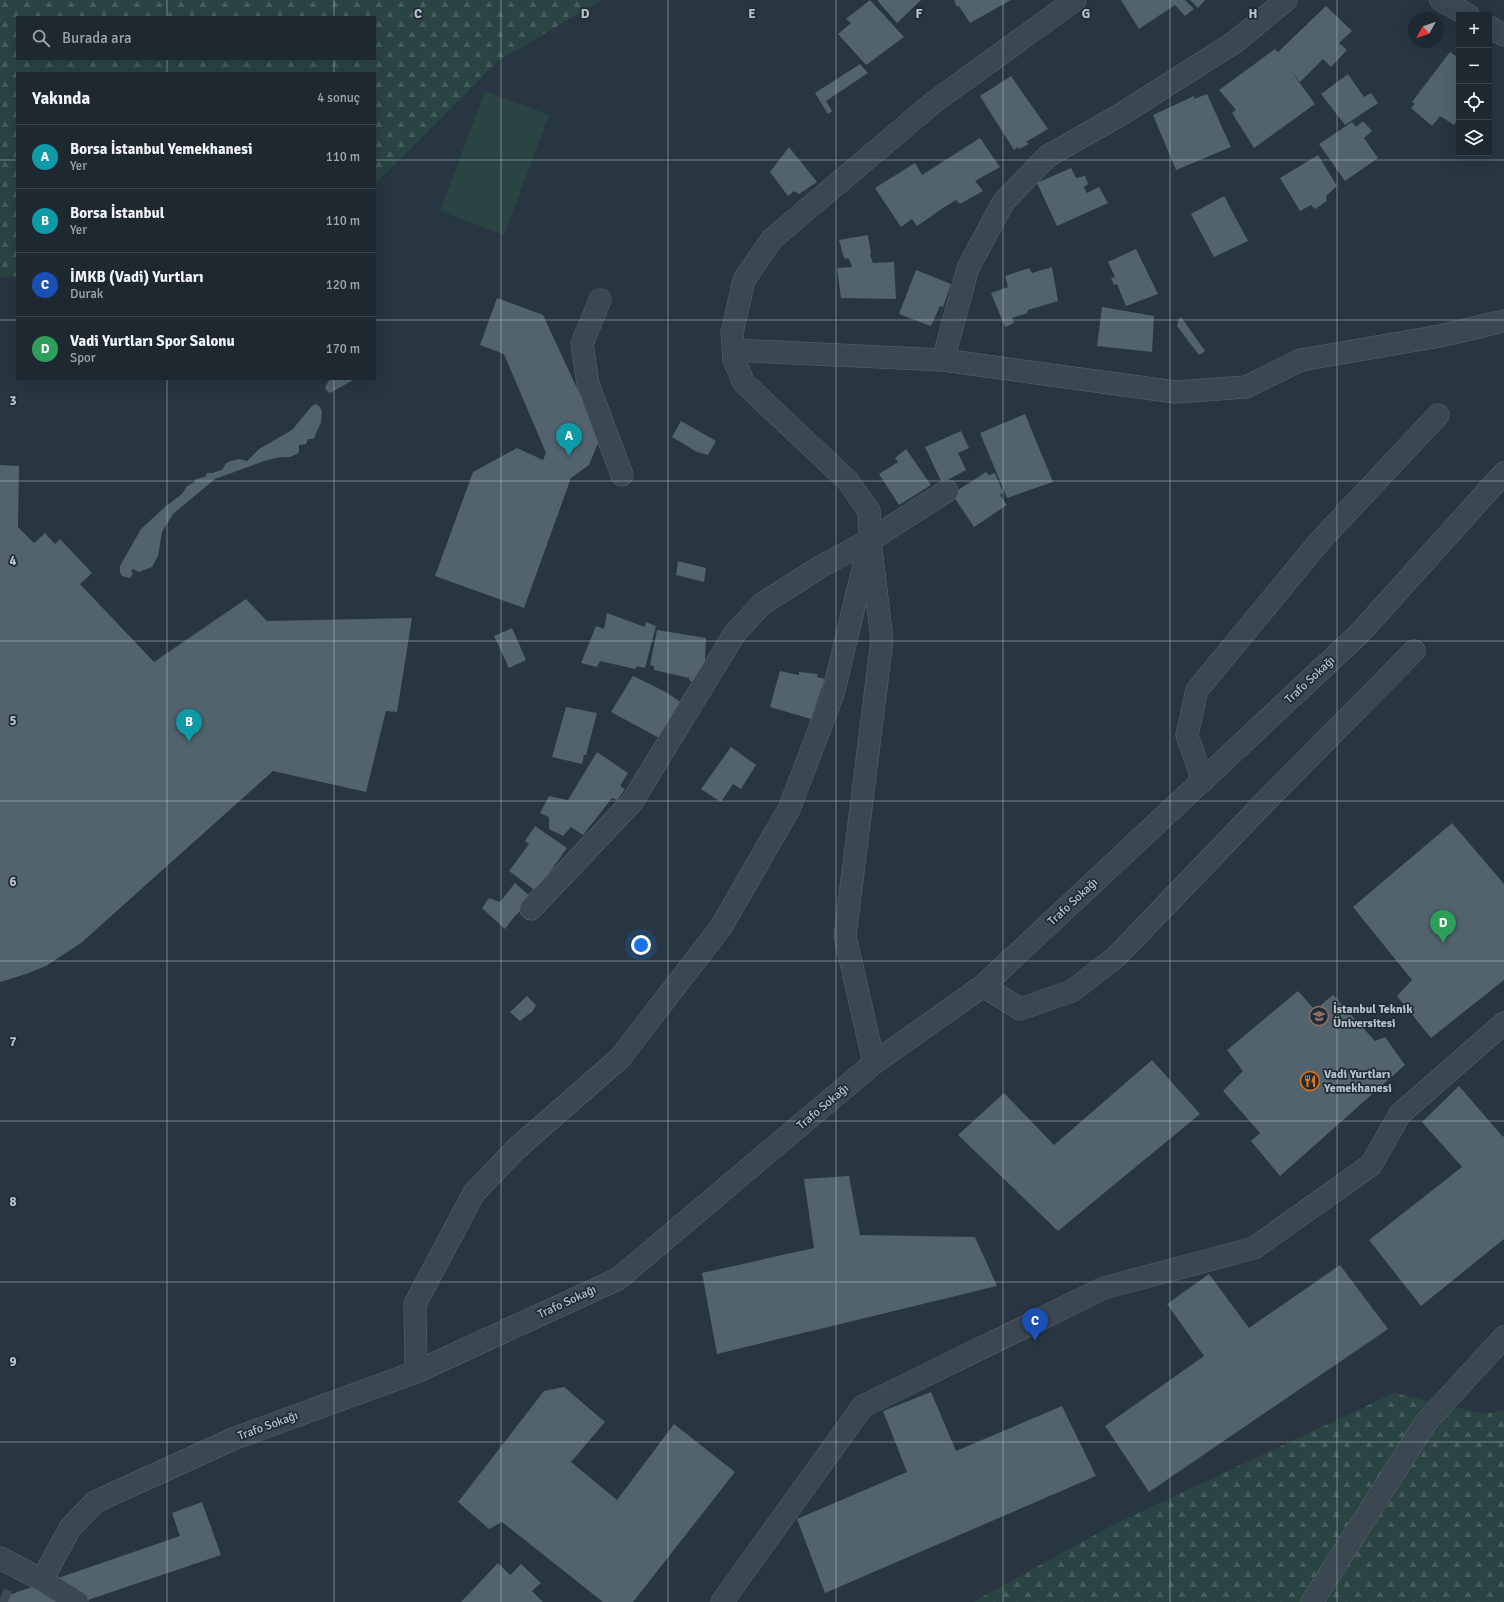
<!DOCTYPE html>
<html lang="tr">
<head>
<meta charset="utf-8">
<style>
  body { margin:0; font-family:Signika,sans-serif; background:#2a343d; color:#f1f3f6 }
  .controls { position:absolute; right:12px; top:12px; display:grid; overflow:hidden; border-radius:0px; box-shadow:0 4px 16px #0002 }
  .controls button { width:36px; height:36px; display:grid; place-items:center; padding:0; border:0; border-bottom:1px solid #3b444d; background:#1d2831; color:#f1f3f6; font:20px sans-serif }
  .compass { position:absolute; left:1408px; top:12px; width:36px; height:36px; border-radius:50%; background:#1d2831; box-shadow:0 4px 16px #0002; rotate:230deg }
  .you { position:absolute; left:641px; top:945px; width:14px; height:14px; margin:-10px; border:3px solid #fff; border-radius:50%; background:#1a73e8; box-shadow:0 0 0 6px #1a73e833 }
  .badge { display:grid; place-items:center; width:26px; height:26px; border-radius:50%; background:#8bbbb9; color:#fff; font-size:13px; font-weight:700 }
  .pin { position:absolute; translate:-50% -33px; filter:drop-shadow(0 1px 2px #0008) }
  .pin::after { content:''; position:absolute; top:21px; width:14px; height:12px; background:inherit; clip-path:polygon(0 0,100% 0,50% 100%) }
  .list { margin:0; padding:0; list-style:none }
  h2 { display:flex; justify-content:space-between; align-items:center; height:52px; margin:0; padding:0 16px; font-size:17px }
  h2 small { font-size:13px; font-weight:400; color:#a0a6ab }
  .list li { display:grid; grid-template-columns:26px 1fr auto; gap:12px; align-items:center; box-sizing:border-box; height:64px; padding:0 16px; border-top:1px solid #3b444d }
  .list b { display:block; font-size:15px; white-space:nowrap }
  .list p { margin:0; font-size:13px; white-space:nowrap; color:#a0a6ab }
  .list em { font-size:13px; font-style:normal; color:#a0a6ab }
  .icon { flex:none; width:22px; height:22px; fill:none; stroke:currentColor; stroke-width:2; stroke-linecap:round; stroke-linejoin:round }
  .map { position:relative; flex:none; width:1504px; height:1602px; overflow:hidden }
  .search { position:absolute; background:#1d2831; box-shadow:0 4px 16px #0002; left:16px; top:16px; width:360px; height:44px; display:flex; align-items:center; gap:10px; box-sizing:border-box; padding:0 14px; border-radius:0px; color:#a0a6ab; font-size:15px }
  .panel { position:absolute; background:#1d2831; box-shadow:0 4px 16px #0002; left:16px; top:72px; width:360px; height:308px; border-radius:0px }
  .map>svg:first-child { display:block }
  .forest { fill:url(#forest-firs); fill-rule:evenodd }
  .pitch { fill:#2a4443 }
  .building { fill:#52636e }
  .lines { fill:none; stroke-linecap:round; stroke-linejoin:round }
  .major-tunnel { stroke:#3d4b56; stroke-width:22; stroke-dasharray:22 11; stroke-linecap:butt }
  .minor-casing { stroke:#59656e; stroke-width:23 }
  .minor { stroke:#3b4751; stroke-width:22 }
  .grid { fill:none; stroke:#b8c2cb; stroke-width:1; stroke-opacity:0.55 }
  .labels { text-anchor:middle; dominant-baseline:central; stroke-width:3.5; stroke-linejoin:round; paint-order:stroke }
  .street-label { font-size:12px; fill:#b8c2cb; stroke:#202c36 }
  .poi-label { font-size:12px; font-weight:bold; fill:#b8c2cb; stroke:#202c36; text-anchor:start }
  .grid-label { font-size:13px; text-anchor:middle; font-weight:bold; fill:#b8c2cb; stroke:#202c36; stroke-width:3.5; stroke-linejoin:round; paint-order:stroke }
</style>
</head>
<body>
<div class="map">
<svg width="1504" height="1602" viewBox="0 0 1504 1602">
  <defs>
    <pattern id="forest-firs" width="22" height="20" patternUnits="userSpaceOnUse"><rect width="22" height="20" fill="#2a4443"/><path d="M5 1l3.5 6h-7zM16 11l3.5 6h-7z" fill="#475d5d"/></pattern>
  </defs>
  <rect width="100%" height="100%" fill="#273641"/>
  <path class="forest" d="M0,0h602l-104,61 -123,123v-111h-358v203l-17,1zM17,17h358v42h-358z
    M1394,1393l90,21 20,-4v192h-531l140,-77z"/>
  <path class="pitch" d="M485,91l64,24 -45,120 -64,-24z"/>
  <path class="building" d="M870,0l34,37 -38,28 -28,-31 13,-11 -5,-4z
    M877,0h44l-24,23z
    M954,0h57l-41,23 -11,-17 -2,1z
    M1121,0h64l9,9 -9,7 -10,-11 -36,24z
    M1190,0h15l-7,8z
    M1326,6l26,25 -13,12 8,7 -16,17 -8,-8 -23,23 -9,-11 24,33 -61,44 -22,-35 4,-3 -17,-20 56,-41 3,3z
    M1450,52l9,6v60l-5,7 -14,-9 -8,10 -21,-18 4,-4 -3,-2z
    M860,64l8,9 -42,28 6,10 -4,3 -13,-21z
    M1348,74l16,23 7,-4 7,10 -33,22 -24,-31z
    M1011,76l37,53 -22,13 3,2 -10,5 -1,-2 -4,3 -34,-54z
    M1207,94l24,53 -55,23 -23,-55 41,-19v3z
    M1363,121l9,10 -8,7 14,20 -33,23 -26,-37 33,-22 4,5z
    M980,138l20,29 -25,14 8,10 -23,13 -4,-4 -13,8 -26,18 -5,-7 -11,8 -26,-39 40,-25 7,12z
    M789,147l28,35 -18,12 -5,-3 -6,5 -18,-24z
    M1318,155l19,31 -11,10 1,5 -12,8 -4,-4 -11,6 -20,-33z
    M1071,168l5,10 9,-2 3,8 -4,3 3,6 12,-6 9,16 -51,23 -20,-43z
    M1224,196l24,45 -34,16 -23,-43z
    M868,235l3,19 -1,1 3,8 21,-1 2,37 -55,-1 -4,-30 15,-1 -3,-8 -5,-1 -5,-18z
    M1136,249l22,45 -32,12 -9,-22 -3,1 -3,-7 4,-1 -7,-15z
    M1052,267l6,34 -30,9 -1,3 -15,5 2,5 -9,4 -14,-34 17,-6 -3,-11 24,-8 3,5z
    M916,270l35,14 -8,23 -3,-1 -9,20 -32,-12z
    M497,298l46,17 57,123 -11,27 -18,13 -47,130 -89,-32 38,-104 44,-24 26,12 3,-7 -42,-99 -24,-9z
    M1102,307l52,9 -2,36 -55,-6z
    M1181,317l24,34 -6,4 -22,-29 2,-7z
    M330,379h25l-25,14 -4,-3 -1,-3z
    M316,404l4,3 2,5 -1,10 -6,14 -2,3h-5l-2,5 -7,1v7l-2,2 -7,3h-8l-15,3 -52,19 -42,35 -11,18 -4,24 -6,11 -13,5 -6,-3 -2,2 2,3 -3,4 -8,-2 -2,-4v-6l21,-37 25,-23 16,-12 5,-8 6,-3 3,-4 9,-2 2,-4h5l10,-3 4,-7 5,-2 8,-2 8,2 12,-12 33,-19 20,-24z
    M1025,414l28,68 -46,16 -27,-65z
    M681,421l35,20 -8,14 -11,-3 -25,-15z
    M961,431l8,17 -11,5 8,17 -24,13 -17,-36z
    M906,449l25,36 -32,20 -20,-31 19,-12 -3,-4z
    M0,465l19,1 -1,61 16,16 11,-10 10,11 5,-5 32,34 -12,11 74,78 92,-63 21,22 145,-3 -15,94 -11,-1 -20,81 -93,-21 -192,172 -35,23 -20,8 -26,8z
    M986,472l3,3 6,-2 8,19 -3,3 7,10 -33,22 -22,-33z
    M678,561l28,7 -2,14 -28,-7z
    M607,613l38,14 1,-5 10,4 -11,42 -8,-2 -2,3 -35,-8 -3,6 -16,-4 15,-37 8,3z
    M512,628l14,32 -17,8 -15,-32z
    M657,630l49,8 -1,22h2l-14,22 -4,-2v-2l-35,-8v-4l-4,-1z
    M780,671l19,4v-3l19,2 -1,3 8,2 -14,40 -41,-12z
    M633,676l31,15 21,14 -22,35 -52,-28z
    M566,707l31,6 -11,42h-2l-2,9 -30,-7z
    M731,747l25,18 -15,24 -8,-5 -12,18 -20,-13z
    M597,752l31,21 -8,13 5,3 -8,11 -5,-2 -29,37 -12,-8 -8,9 -14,-7v-12l-9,-4 9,-17 19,4z
    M1452,823l52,61v96l-73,58 -34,-42 15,-16 -59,-73z
    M535,826l32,22 -31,43 -27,-20 20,-27 -4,-3z
    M515,883l18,16 -18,17 -10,13 -23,-21 7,-10 11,4z
    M1298,991l17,19 18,-15 42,46 10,-4 20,28 -125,111 -29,-35 9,-8 -37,-42 20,-20 -16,-21z
    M527,996l9,9 -3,6 -13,10 -10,-9z
    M1152,1060l48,54 -142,117 -100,-96 46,-42 50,52z
    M1459,1086l44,51 1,-1v103l-83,67 -52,-66 93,-73 -40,-45z
    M849,1176l11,59 115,2 22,49 -280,68 -15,-81 112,-25 -10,-69z
    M1340,1265l48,64 -239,163 -44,-66 99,-70 -37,-52 42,-30 40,54z
    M564,1387l41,35 -34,40 46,38 57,-76 61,48 -102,130h-30l-101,-80 -13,7 -31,-27 86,-111z
    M931,1392l25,59 106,-45 34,70 -271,117 -28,-74 110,-47 -24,-61z
    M202,1502l19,53 -139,47h-82v-4l180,-62 -8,-23z
    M498,1563l12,12 11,-11 20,19 -9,8 11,11h-82z"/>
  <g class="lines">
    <path class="major-tunnel" d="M0,1599l8,3"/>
    <g class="minor-casing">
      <path id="minor" d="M1441,0l27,15
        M1489,27l15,8
        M600,300l-18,44 6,40 34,91
        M733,350l210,10 232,32 71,-5 55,-27 139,-24 64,-15
        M943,360l25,-92 36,-67 44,-45 72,-41 115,-73 51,-42
        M870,540l77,-49
        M1203,781l-16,-46 10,-45 123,-149 118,-126
        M531,909l101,-107 103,-169 27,-29 58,-37 50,-27 12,100 -37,296 29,127
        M983,986l37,23 52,-18 44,-34 145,-151 153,-155
        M416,1372l-1,-68 59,-111 42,-44 104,-91 101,-131 68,-118 44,-115 37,-154 -1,-29 -21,-30 -104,-98 -10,-23 -2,-27 12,-53 28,-41 162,-137 141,-102
        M0,1558l42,22 35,22
        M42,1580l28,-52 25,-26 138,-63 183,-67 202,-93 256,-216 109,-77 376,-352 145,-161
        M722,1602l141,-196 241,-118 150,-40 117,-83 29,-51 104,-91
        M1312,1602l114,-180 78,-85"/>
    </g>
    <use href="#minor" class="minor"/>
  </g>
  <path class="grid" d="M167,0v17M334,0v17M501,0v1602M668,0v1602M836,0v1602M1003,0v1602M1170,0v1602M1337,0v1602M167,59v14M334,59v14M0,160h17M375,160h1129M0,320h17M375,320h1129M167,379v1223M334,379v1223M0,481h1504M0,641h1504M0,801h1504M0,961h1504M0,1121h1504M0,1282h1504M0,1442h1504"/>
  <defs>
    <g id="university-ring" transform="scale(1)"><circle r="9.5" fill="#202c36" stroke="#8d6e63" stroke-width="1.5"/><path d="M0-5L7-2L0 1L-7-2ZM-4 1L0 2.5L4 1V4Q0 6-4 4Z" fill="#8d6e63"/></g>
    <g id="restaurant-ring" transform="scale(1)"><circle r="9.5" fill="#202c36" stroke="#e8710a" stroke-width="1.5"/><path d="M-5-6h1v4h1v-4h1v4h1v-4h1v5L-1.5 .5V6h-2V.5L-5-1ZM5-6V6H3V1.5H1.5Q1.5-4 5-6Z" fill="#e8710a"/></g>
  </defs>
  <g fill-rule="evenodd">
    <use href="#university-ring" x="1319" y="1016"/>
    <use href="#restaurant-ring" x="1310" y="1081"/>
  </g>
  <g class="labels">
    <g class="street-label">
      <text transform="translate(1310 680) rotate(-43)">Trafo Sokağı</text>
      <text transform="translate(1073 902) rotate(-43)">Trafo Sokağı</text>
      <text transform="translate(823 1107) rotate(-40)">Trafo Sokağı</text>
      <text transform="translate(567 1302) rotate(-25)">Trafo Sokağı</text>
      <text transform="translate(268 1426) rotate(-20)">Trafo Sokağı</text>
    </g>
    <g class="poi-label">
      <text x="1333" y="1009">İstanbul Teknik<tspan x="1333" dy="14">Üniversitesi</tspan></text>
      <text x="1324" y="1074">Vadi Yurtları<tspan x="1324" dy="14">Yemekhanesi</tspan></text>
    </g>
  </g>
  <g class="grid-label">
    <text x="418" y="18">C</text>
    <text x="585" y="18">D</text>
    <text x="752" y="18">E</text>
    <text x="919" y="18">F</text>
    <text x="1086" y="18">G</text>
    <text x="1253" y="18">H</text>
    <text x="13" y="405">3</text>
    <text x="13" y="565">4</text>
    <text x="13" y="725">5</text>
    <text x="13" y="886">6</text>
    <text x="13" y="1046">7</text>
    <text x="13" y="1206">8</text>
    <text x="13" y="1366">9</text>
  </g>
</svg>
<div class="controls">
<button>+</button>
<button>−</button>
<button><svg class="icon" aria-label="locate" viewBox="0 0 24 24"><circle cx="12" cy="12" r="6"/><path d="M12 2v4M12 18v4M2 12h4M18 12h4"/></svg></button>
<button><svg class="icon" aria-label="layers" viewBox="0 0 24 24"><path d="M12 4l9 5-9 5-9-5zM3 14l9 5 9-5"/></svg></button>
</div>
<svg class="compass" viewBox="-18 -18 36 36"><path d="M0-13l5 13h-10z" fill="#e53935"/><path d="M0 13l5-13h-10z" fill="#a0a6ab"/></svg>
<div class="you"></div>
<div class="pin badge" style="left:569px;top:456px;background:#0f9aa8">A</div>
<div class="pin badge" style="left:189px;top:742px;background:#0f9aa8">B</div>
<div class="pin badge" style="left:1035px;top:1341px;background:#1a4fb4">C</div>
<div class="pin badge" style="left:1443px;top:943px;background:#2e9e5b">D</div>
<div class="search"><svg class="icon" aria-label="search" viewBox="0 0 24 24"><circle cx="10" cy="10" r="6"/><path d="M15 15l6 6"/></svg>Burada ara</div>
<section class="panel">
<h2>Yakında<small>4 sonuç</small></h2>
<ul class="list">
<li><span class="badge" style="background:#0f9aa8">A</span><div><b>Borsa İstanbul Yemekhanesi</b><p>Yer</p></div><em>110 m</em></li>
<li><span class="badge" style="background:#0f9aa8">B</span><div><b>Borsa İstanbul</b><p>Yer</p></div><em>110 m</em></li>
<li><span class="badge" style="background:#1a4fb4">C</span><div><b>İMKB (Vadi) Yurtları</b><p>Durak</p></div><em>120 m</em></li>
<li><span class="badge" style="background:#2e9e5b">D</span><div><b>Vadi Yurtları Spor Salonu</b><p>Spor</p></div><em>170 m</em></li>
</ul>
</section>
</div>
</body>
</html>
